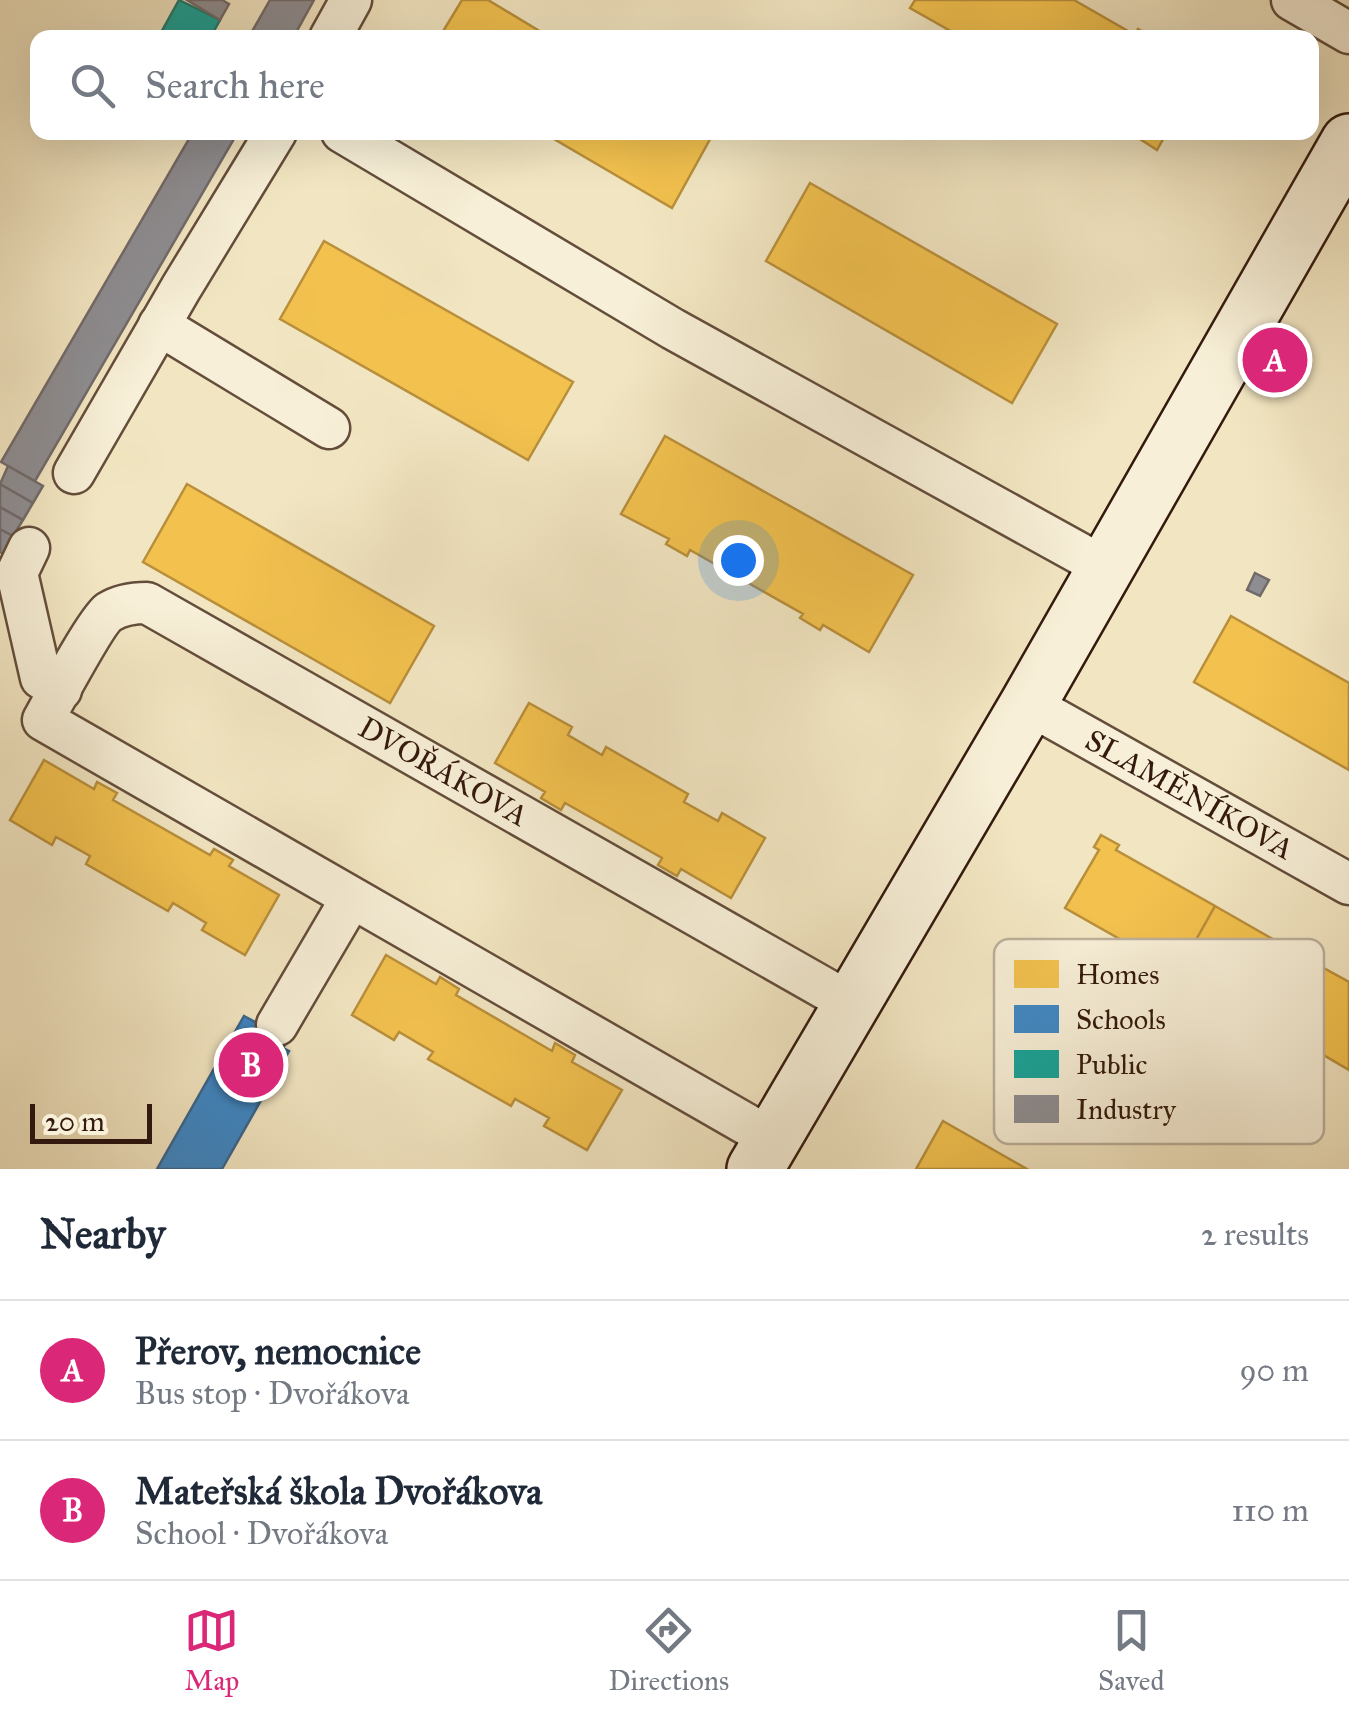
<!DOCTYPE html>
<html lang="en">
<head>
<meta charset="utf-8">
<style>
  body { margin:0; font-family:"IM FELL Great Primer",serif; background:#f2f2f3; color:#1f2937 }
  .scale { position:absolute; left:30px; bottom:25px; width:122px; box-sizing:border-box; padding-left:10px; border:5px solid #341a0e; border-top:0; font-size:28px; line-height:35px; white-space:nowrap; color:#341a0e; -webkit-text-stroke:8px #f7efd7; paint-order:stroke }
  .you { position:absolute; left:738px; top:560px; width:35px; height:35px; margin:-25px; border:8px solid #fff; border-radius:50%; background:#1a73e8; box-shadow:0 0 0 15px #1a73e833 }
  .badge { display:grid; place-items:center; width:65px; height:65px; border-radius:50%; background:#db2777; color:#fff; font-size:32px; font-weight:700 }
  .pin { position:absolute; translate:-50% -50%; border:5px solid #fff; box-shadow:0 2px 10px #0006 }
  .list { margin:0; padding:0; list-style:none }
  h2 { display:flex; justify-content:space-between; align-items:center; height:130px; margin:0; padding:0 40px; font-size:42px }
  h2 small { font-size:32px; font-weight:400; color:#747a83 }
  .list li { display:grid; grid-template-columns:65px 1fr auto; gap:30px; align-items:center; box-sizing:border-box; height:140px; padding:0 40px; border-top:2px solid #e0e1e3 }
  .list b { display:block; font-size:38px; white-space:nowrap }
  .list p { margin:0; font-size:32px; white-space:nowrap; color:#747a83 }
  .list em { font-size:32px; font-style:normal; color:#747a83 }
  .icon { flex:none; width:55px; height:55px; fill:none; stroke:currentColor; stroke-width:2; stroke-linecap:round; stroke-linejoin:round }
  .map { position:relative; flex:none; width:1349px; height:1169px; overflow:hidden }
  .search { position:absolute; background:#fff; box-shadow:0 10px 40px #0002; left:30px; right:30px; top:30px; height:110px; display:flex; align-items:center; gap:25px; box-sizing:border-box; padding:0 35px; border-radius:20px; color:#747a83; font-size:38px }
  .sheet { height:410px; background:#fff }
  nav { display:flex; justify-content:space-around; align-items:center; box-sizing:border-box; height:140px; border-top:2px solid #e0e1e3; background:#fff; font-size:28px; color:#747a83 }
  nav a { display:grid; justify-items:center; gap:5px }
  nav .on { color:#db2777 }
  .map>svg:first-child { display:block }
  .homes { fill:#f2c14e; stroke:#b98f3b; stroke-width:2.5 }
  .schools { fill:#3f88c5; stroke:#3c678e; stroke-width:2.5 }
  .public { fill:#17a398; stroke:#207a6f; stroke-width:2.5 }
  .industry { fill:#8d8d92; stroke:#726a6a; stroke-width:2.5 }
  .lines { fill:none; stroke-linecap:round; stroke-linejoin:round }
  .minor-casing { stroke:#644d3b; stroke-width:45 }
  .secondary-casing { stroke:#341a0e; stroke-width:60 }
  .minor { stroke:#f7efd7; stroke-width:40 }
  .secondary { stroke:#f7efd7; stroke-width:55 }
  .labels { text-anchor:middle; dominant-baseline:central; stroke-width:10; stroke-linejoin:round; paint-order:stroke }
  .street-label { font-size:30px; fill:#341a0e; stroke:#f7efd7 }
  .key { fill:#f7efd7; stroke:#bcaf9b; stroke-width:2.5 }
  .key-label { font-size:28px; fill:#341a0e }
</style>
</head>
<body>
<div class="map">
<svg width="1349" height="1169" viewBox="0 0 1349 1169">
  <rect width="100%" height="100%" fill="#f2e6c2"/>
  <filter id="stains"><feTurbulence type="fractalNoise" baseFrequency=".002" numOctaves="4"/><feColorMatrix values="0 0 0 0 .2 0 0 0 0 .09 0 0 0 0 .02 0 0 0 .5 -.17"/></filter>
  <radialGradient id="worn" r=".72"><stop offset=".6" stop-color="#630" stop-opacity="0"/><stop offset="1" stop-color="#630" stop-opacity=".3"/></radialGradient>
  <path class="homes" d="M462,0h26l63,38h-112z
    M915,0h159l61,35 3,-6 15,9h-190l-53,-30z
    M542,132h172l-42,76z
    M1129,132h38l-10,18z
    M810,183l247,141 -45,79 -246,-142z
    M324,241l249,141 -45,78 -248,-141z
    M665,436l248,139 -44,77 -46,-27 -3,5 -20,-12 3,-4 -113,-64 -3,6 -21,-12 3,-5 -48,-25z
    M187,484l247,142 -44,77 -247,-141z
    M1231,616l118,67v87l-155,-88z
    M529,703l43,24 -4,8 34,20 4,-8 82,47 -4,8 34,19 4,-8 43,25 -34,60 -50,-29 -4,7 -19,-11 4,-7 -97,-55 -4,7 -20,-12 4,-6 -50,-29z
    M44,760l50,29 3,-7 20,11 -4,7 97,55 4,-6 19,11 -4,6 50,29 -34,60 -43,-25 4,-7 -33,-20 -5,8 -82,-47 4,-8 -34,-19 -4,8 -42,-25z
    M1101,835l18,10 -3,5 99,56 -37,66 -113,-64 34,-58 -5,-3z
    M1215,906l96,55 -37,65 -96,-54z
    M386,955l50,29 4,-7 19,12 -3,6 96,56 3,-8 20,12 -3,7 50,28 -35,60 -43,-24 5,-8 -34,-19 -4,7 -83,-47 5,-7 -34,-20 -5,8 -42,-25z
    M1311,961l38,21v88l-75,-44z
    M943,1121l84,48h-111z"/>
  <path class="schools" d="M244,1016l44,24 -5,8 6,3 -67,118h-65z"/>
  <path class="public" d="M179,0l41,20 -10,18h-52z"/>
  <path class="industry" d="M187,0h35l7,4 -9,16z
    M270,0h44l-21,38h-39l-4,-3z
    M193,132h45l-203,349 -34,-19z
    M8,466l35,20 -10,17 -33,-19z
    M0,484l33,19 -10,17 -23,-13z
    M0,507l23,13 -10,16 -13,-7z
    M0,529l13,7 -10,18 -3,-2z
    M1255,573l14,7 -9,16 -13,-6z"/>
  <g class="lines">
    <g class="minor-casing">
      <g id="minor">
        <path d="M1292,0l57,33"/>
        <path d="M330,38l21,-38"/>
        <path d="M342,132l331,197 433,239"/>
        <path d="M159,325l170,103"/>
        <path d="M74,473l107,-185 95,-156"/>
        <path d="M29,548l-12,25 24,105 20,12"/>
        <path id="s1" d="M1028,704l321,180"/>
        <path d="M277,1025l74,-126"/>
        <path id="s2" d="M772,1139l-729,-419c10,-18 54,-100 66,-108 11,-7 26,-9 38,-9l705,401"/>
      </g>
    </g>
    <g class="secondary-casing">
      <path id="secondary" d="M755,1169l273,-465 321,-562"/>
    </g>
    <use href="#minor" class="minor"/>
    <use href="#secondary" class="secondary"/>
  </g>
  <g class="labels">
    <g class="street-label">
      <text stroke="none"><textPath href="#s2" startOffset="1348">DVOŘÁKOVA</textPath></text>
      <text stroke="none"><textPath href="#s1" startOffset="185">SLAMĚNÍKOVA</textPath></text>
    </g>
  </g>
  <rect x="994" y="939" width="330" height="205" rx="15" class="key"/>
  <rect x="1014" y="960" width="45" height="28" fill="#f2c14e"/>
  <rect x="1014" y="1005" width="45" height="28" fill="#3f88c5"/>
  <rect x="1014" y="1050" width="45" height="28" fill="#17a398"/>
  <rect x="1014" y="1095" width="45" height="28" fill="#8d8d92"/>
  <g class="key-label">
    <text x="1076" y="984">Homes</text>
    <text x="1076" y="1029">Schools</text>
    <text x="1076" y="1074">Public</text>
    <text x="1076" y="1119">Industry</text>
  </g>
  <rect width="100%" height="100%" filter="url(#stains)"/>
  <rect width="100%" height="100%" fill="url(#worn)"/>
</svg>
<div class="scale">20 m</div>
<div class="you"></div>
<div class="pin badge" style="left:1275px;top:360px">A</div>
<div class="pin badge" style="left:251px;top:1065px">B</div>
<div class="search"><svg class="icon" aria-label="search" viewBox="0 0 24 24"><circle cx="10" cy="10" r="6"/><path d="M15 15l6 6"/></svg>Search here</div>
</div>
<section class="sheet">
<h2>Nearby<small>2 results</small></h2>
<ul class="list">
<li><span class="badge">A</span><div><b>Přerov, nemocnice</b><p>Bus stop · Dvořákova</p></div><em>90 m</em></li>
<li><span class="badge">B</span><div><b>Mateřská škola Dvořákova</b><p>School · Dvořákova</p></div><em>110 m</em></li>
</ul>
</section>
<nav>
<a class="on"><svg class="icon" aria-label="map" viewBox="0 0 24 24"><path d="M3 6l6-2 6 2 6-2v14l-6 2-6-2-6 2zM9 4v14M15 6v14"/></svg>Map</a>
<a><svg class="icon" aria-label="directions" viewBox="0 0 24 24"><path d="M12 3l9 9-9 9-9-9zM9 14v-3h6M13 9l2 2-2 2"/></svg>Directions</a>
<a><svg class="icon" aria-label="saved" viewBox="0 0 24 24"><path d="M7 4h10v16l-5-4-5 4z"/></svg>Saved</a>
</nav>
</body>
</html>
